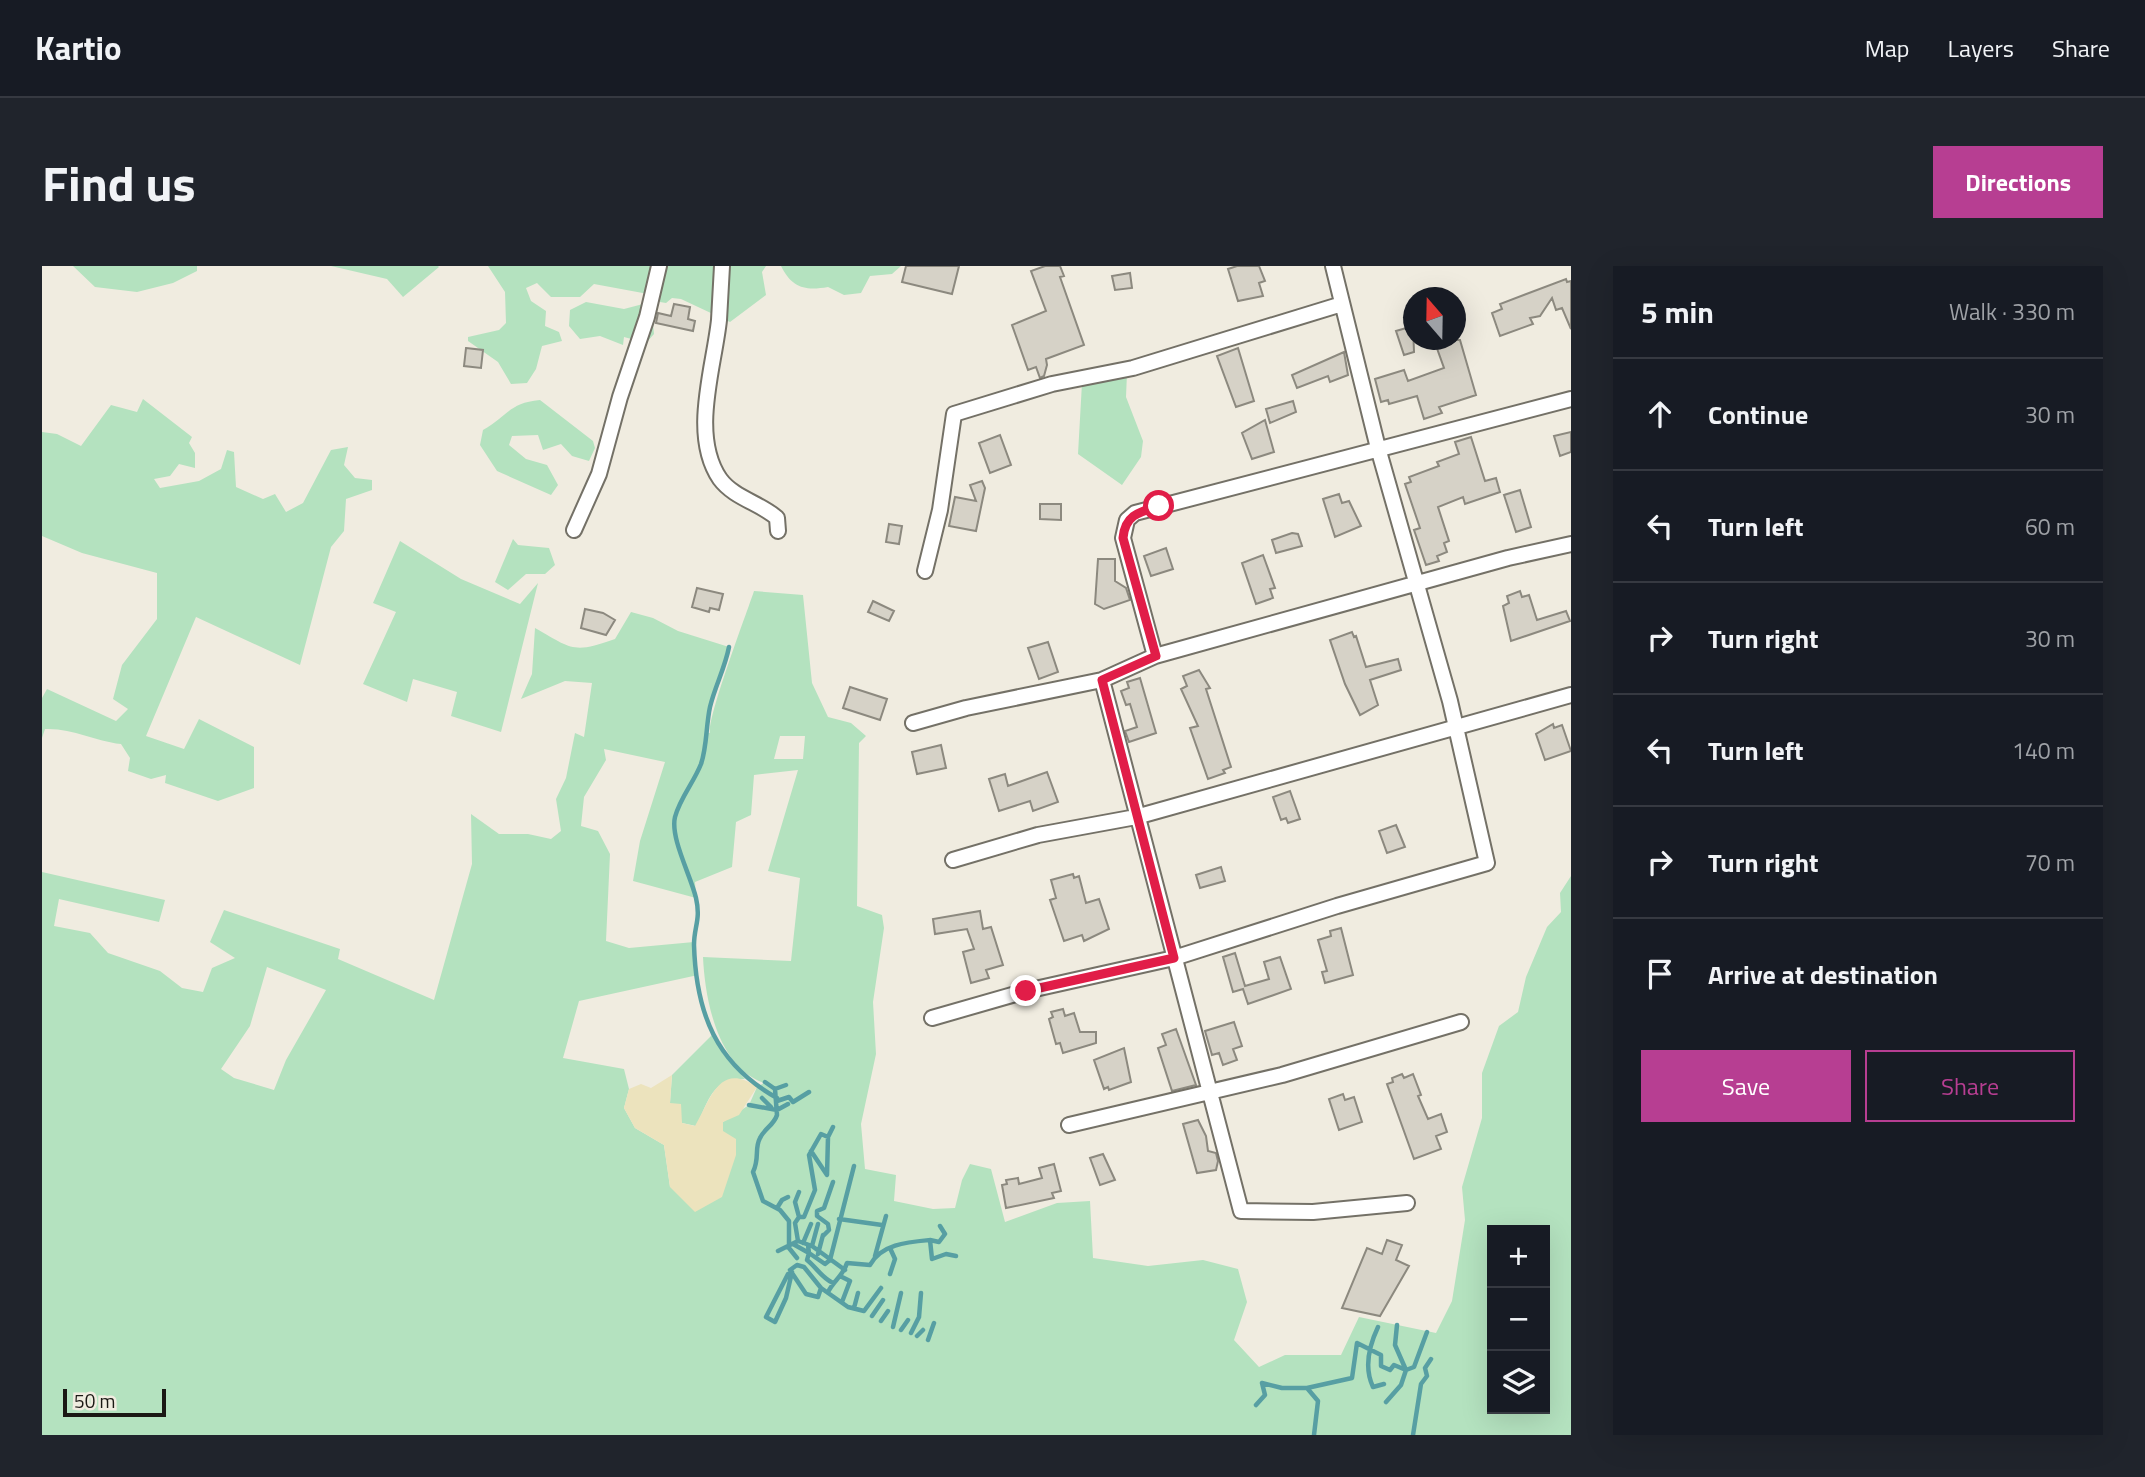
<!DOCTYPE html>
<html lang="en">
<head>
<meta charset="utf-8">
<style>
  body { margin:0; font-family:"Titillium Web",sans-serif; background:#20242c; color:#f1f3f6 }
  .controls { position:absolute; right:21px; bottom:21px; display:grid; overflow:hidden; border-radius:0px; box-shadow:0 7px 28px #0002 }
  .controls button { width:63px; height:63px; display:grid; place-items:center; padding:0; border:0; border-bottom:2px solid #363941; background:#171b24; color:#f1f3f6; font:35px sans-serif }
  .compass { position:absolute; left:1361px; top:21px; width:63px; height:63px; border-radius:50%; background:#171b24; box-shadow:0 7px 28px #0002; rotate:340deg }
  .scale { position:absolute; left:21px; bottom:18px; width:103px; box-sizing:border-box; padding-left:7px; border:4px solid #1a1814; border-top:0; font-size:19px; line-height:24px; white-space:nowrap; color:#1a1814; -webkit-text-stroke:5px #f0ece0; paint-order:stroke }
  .stop { position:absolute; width:21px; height:21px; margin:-16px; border:5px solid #e11d48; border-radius:50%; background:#fff }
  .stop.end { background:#e11d48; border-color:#fff; box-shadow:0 2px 7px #0008 }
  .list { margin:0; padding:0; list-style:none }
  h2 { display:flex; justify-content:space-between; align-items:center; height:91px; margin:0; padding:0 28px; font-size:30px }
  h2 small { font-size:23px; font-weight:400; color:#9ea1a6 }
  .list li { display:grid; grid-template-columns:46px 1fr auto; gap:21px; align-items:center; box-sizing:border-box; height:112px; padding:0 28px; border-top:2px solid #363941 }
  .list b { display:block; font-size:26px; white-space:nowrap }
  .list em { font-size:23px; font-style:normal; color:#9ea1a6 }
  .actions { display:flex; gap:14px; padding:21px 28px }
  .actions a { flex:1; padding:16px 0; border:2px solid #b73e92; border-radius:0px; text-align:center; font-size:24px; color:#b73e92 }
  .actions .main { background:#b73e92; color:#fff }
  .icon { flex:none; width:38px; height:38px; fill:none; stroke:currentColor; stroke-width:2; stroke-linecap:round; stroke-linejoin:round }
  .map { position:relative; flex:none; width:1529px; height:1169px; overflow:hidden; border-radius:0px }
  header { display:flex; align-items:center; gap:42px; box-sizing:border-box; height:98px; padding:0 35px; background:#171b24; border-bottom:2px solid #363941 }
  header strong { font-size:33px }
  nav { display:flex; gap:38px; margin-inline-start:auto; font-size:24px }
  .intro { display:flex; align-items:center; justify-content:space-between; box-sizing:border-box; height:168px; padding:0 42px }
  h1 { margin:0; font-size:49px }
  .button { padding:18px 32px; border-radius:0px; background:#b73e92; color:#fff; font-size:24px; font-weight:700 }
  main { display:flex; gap:42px; padding:0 42px }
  aside { flex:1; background:#171b24; border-radius:0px; box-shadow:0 7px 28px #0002 }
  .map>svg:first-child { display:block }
  .green { fill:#b4e2bf; fill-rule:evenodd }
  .sand { fill:#ece3bd }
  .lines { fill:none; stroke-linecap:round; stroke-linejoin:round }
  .stream { stroke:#579fa3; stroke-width:4.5 }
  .building { fill:#d6d2c7; stroke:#8c897f; stroke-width:2 }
  .minor-casing { stroke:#747167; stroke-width:18 }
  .minor { stroke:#fff; stroke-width:14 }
  .route { stroke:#e11d48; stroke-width:9 }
</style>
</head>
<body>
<header>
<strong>Kartio</strong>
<nav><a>Map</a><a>Layers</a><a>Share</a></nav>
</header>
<div class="intro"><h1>Find us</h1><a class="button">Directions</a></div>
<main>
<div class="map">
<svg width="1529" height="1169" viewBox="0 0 1529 1169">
  <rect width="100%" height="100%" fill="#f0ece0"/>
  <path class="green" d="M31,0h124v5l-24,12 -36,9 -42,-5z
    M289,0h107l1,1 -36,30 -16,-18z
    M446,0h278l-4,6 4,23 -36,27 -49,-23 -9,-1 -6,5 -6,-1 -1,-6 -65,-12 -14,13h-29l-14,-14 -11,5 5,13 15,10 -1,15 14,6 3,9 -20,5 -6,23 -9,14 -16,1 -13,-22 -30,-21v-4l31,-7 7,-7 -1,-31z
    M739,0h120l-9,8 -22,2 -9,17 -17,2 -16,-8c-23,4 -36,1 -47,-21z
    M544,36l38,7 19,-5 9,10 2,20 -8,9 -22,-6 -1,8 -23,-9 -20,3 -11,-13 1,-16z
    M1085,107l-1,24 17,44 -2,16 -19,28 -44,-31 4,-71z
    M101,133l49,38 -3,6 6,10v15l-16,-4 -9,12 -16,3 6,9 39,-7 22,-12 6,-19 7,2 2,35 27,12 12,-5 11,18 17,-9 28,-53 17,-3 -4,18 11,13 17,2v10l-26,9 -2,32 -13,16 -31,118 -104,-48 -50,119 38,13 15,-30 55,28v41l-36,13 -53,-18 1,-8 -15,4 -23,-8 2,-13 -9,-14c-27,-3 -48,-16 -76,-15l-3,9v-40l5,-9 69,32 12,-12 -15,-10 9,-34 35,-46v-46l-75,-20 -40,-17v-104l15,2 24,12 30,-41 26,7z
    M498,134l53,41 2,7 -6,13 -17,-5 -11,-12 -18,6 -5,-15 -26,1 -3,9 17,14 21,6 11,20 -7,10 -54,-24 -17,-26 3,-15c26,-15 26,-27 57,-30z
    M471,273l5,6 31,3 6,17 -10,9h-19l-18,16 -13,-8z
    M358,275l61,38 59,25 18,-21 -37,149 -50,-16 6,-24 -44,-13 -6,23 -44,-18 33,-72 -23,-9z
    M712,325l49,4 9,88 16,34 23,6 15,13 -7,7 -2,163 25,9 2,13 -11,74 3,52 -15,70 4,45 31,6 -2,26 39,8 22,-1 7,-28 8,-16 21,5 14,53 52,-19 33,-2 3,57 55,8 55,-6 35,9 9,33 -13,38 25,27 26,-12h56l18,-38 77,16 16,-32 13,-81 -3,-33 20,-69v-45l17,-47 19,-14 8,-35 21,-50 14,-15 -1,-19 11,-17v559h-1529v-563l123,28 -6,22 -100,-23 -5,27 36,7 18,20 52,18 22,17 21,4 9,-24 23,-10 -25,-16 14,-32 116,39 -2,10 96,41 38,-136 -1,-50 28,20h29l23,5 10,-8 -5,-32 10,-21 9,-45 9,4 8,-54 -27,-2 -44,18 11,-25 3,-46c37,21 38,26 80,11l16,-27 22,6 25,13 51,16c-5,29 -19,55 -23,85l4,1c-3,-15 36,-118 44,-142zM738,470h25l-2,23h-29zM562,483l61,13 -25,79 -7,40 63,17 -1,-16 37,-15 4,-45 15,-7 3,-40 44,-5 -30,101 32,7 -9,83 -88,-4c2,44 15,110 61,126l-7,4 -8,18 -26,17v9l-53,56 -6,-42 -29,-17 -11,-20 5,-19 -5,-20 -61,-11 16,-57 119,-26 -4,-33 -65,6 -23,-7 4,-87 -12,-23 -17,-5 3,-29 22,-37zM225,701l59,23 -40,70 -12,30 -40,-12 -13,-9 29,-43zM1450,964h53v179h-53z
    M672,767l9,21 22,25c-34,0 -35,20 -49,47l-14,-3 -12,-20 2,-28z"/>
  <path class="sand" d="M630,809l-2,28 11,1 1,19 13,3c16,-27 24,-65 62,-39l-18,28 -16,7v9l13,8v16l-14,42 -27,15 -25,-25 -6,-42 -29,-17 -11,-20 5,-19 12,-5 10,4z"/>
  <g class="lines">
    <path class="stream" d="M687,381c-4,21 -14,39 -19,60 -4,18 -3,40 -9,57 -7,18 -21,34 -26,53 -5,21 16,59 21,81 5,22 -2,28 -2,47 2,68 22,119 83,153
      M723,816l10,7 2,26c-3,10 -13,14 -17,23 -6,11 0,20 -7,34l10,29 17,9 9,11v27l8,10
      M733,823l11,-4
      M720,832l9,9
      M735,835l12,-4 4,5 16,-10
      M707,839l28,5 11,-6
      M769,885l16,24 1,-38
      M757,926l-4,10 4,15
      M735,942l5,-8 6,-3
      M797,953l43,6
      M781,970l6,-6 -1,-6 -11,-8v-5l7,-3 9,-26
      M888,974l9,2 6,-8 -5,-8
      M756,975l-3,-18 4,-6h5l11,-27 -6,-35 12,-21 7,3 5,-10
      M761,977l8,-19
      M751,978l16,9 -2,7c10,8 14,17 26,23
      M766,979l1,8 16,11 5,-4 24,-94
      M770,980l6,-22
      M848,982l5,11 -5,15
      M736,985l20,-10 14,5 33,24
      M776,988l5,-19
      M833,990l11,-40
      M748,1004l16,24 12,3 3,-9 27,19 16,4 17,-23
      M748,1004l7,-5 7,2 17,21
      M746,1008l-22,43 9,5 11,-24 6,-26
      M786,1026c6,-12 15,-16 19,-29l23,2c11,-21 38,-23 60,-25l2,19 14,-5 10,2
      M800,1036l8,-21 -8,-4
      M812,1042l4,-15
      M830,1050l11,-16
      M839,1055l7,-10
      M1355,1059l-2,20 11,25
      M851,1061l8,-34
      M1336,1061c-9,19 -14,41 -5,60l11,-3
      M859,1064l7,-10
      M869,1067l8,-16 2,-24
      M875,1070l6,-6
      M886,1074l6,-17
      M1344,1136l15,-17 5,-15 8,-3 13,-35
      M1214,1139l9,-10 -3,-12 20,5h25
      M1272,1169l4,-34 -11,-13 45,-10 5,-35 24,12v11l9,4 4,-5 12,5
      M1371,1169l8,-51 6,-8 -2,-8 6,-9"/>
  </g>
  <path class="building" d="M864,0h53l-7,28 -50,-12z
    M1003,0h15l4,10 -4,1 24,68 -38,14 1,6 -3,11 -4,2 -4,-11 -8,3 -16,-45 34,-14 -15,-40z
    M1195,0h22l6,15 -6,2 4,13 -25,5 -10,-32z
    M1088,7l2,15 -17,2 -3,-14z
    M1524,13l1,3 4,-1v48l-9,-21 -6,2 -4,-12 -12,18 -10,2 3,6 -33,12 -8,-23 10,-4 -2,-5z
    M632,38l16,3 -2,12 7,2 -2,10 -37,-8 2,-10 13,3z
    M1371,60l1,26 -10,3 -8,-24z
    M1392,74h26l16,55 -37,12 3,6 -18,6 -7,-23 -28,8 -1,-4 -7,2 -6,-23 29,-9 4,11 36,-13z
    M424,82l17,2 -2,18 -17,-2z
    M1196,82l16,53 -18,6 -19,-51z
    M1302,86l4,23 -18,7 -2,-6 -31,12 -5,-13z
    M1251,135l3,11 -26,11 -4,-14z
    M1223,154l9,32 -22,7 -10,-26z
    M1529,166v20l-11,4 -6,-20z
    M958,169l11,30 -21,8 -11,-30z
    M1429,171l14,44 11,-3 4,14 -35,12 -2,-7 -25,10 11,34 -5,2 3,9 -10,4 2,5 -13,4 -12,-35 6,-2 -15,-44 6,-2 -2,-5 30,-11 -2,-4 22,-8 -4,-12z
    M940,215l3,7 -9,43 -27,-5 6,-29 21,4 -6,-16z
    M1478,224l11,37 -15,5 -12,-37z
    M1297,228l3,9 7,-2 12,25 -26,11 -12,-38z
    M998,238h21v16l-21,-1z
    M847,258l13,2 -3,18 -13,-2z
    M1250,267l6,1 4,12 -26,7 -4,-13z
    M1124,282l7,21 -22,7 -7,-20z
    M1221,289l12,33 -5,1 3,9 -17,6 -14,-41z
    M1056,293h17v22l11,7 4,12 -26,9 -9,-5z
    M655,322l26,6 -4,16 -9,-2 -1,4 -17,-5z
    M1478,325l2,6 7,-2 8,25 29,-9 4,10 -59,20 -8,-35 6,-3 -2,-7z
    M831,335l21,10 -5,10 -21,-9z
    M543,343l18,4 12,7 -9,15 -25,-7z
    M1310,366l2,5 2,-1 10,31 32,-8 3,11 -31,10 8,25 -18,10 -15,-31 -15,-44z
    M1006,376l10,30 -19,7 -11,-31z
    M1157,404l11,18 -4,1 25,78 -8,3 2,3 -17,6 -18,-51 8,-2 -17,-37 6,-3 -4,-10z
    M1098,412l16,55 -27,9 -4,-11 12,-4 -7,-23 -4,1 -5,-14 8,-3 -2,-6z
    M808,421l37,12 -7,21 -37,-12z
    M1511,458l1,4 8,-3 9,26 -26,9 -9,-26z
    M899,479l5,23 -29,6 -5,-22z
    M1005,506l11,30 -25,9 -3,-10 -31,10 -10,-32 16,-5 3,12z
    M1248,525l10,28 -12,4 -2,-5 -5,2 -8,-23z
    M1354,559l9,22 -18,6 -8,-22z
    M1179,601l4,14 -25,7 -4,-13z
    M1031,608l1,4 5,-2 7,27 13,-4 10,30 -25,12 -2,-6 -18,6 -14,-41 6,-2 -5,-18z
    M938,645l3,18 8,-2 12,38 -17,5 3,8 -18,5 -8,-31 11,-3 -7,-20 -32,5 -2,-15z
    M1299,662l12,47 -28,8 -3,-11 5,-1 -9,-31 13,-4 -1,-5z
    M1193,687l10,33 24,-7 -5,-17 16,-5 11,32 -43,15 -5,-15 -10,3 -10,-35z
    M1021,743l2,7 9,-3 6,19h16v11l-33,10 -3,-10 -4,1 -7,-25 4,-2 -2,-5z
    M1192,756l8,24 -9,3 4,11 -14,5 -4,-12 -7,2 -7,-24z
    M1134,763l20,56 -24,6 -14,-43 8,-3 -4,-11z
    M1082,782l7,34 -22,8 -1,-3 -4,2 -10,-29z
    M1360,808l2,4 9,-4 8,21 -3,1 10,23 13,-5 6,18 -11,4 5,13 -27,10 -27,-75 6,-2 -1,-4z
    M1301,828l2,6 9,-3 8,25 -23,8 -10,-31z
    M1156,854l8,16 2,15 8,2 2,8 -2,9 -19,3 -14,-49z
    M1061,888l12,26 -15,5 -10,-27z
    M1012,898l7,27 -9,2 2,5 -48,10 -4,-23 5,-1 -1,-4 12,-2 1,6 23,-6 -3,-10z
    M1345,974l15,5 -6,15 13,6 -29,50 -38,-8 25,-60 15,6z"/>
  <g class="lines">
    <g class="minor-casing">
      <path id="minor" d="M680,0c-1,18 -2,36 -3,54 -5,48 -29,115 1,159 14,19 40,24 57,39l1,13
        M532,264l25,-56 21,-77 27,-80 12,-51
        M883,305l15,-61 14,-96 98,-30 81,-16 209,-64
        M1113,390l-32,-118 4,-18 8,-7 436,-114
        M1060,414l139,531 72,1 94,-9
        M871,457l53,-15 136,-28 53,-24 353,-98 63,-14
        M911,594l85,-25 98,-18 435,-122
        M890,752l94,-27 148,-33 163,-52 150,-43 -37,-162 -72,-253 -45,-182
        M1027,859l213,-50 179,-53"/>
    </g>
    <use href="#minor" class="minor"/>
  </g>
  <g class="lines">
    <path class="route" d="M984,725l148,-33 -72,-278 54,-24 -33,-118c2,-23 16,-26 36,-32"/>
  </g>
</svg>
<div class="controls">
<button>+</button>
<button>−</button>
<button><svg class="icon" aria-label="layers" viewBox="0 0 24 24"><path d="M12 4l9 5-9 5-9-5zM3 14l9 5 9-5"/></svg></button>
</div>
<svg class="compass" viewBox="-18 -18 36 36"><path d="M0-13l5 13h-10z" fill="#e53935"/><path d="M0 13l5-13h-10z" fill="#9ea1a6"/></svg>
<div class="scale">50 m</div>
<div class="stop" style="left:1117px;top:240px"></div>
<div class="stop end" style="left:984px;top:725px"></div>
</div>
<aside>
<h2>5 min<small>Walk · 330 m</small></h2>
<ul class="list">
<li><svg class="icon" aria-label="ahead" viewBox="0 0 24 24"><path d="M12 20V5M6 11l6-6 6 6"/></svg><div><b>Continue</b></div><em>30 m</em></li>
<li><svg class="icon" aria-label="left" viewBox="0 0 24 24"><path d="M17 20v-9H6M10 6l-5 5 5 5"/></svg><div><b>Turn left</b></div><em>60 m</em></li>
<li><svg class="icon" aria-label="right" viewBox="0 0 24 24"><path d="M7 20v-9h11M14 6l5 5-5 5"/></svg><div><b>Turn right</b></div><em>30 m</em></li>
<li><svg class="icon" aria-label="left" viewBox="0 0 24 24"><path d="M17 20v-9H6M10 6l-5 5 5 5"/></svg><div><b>Turn left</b></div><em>140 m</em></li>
<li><svg class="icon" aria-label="right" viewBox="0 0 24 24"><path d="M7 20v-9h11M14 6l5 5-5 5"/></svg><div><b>Turn right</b></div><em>70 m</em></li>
<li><svg class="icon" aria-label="arrive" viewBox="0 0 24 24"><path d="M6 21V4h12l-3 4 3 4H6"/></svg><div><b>Arrive at destination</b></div></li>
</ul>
<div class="actions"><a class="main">Save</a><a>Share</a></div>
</aside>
</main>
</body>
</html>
